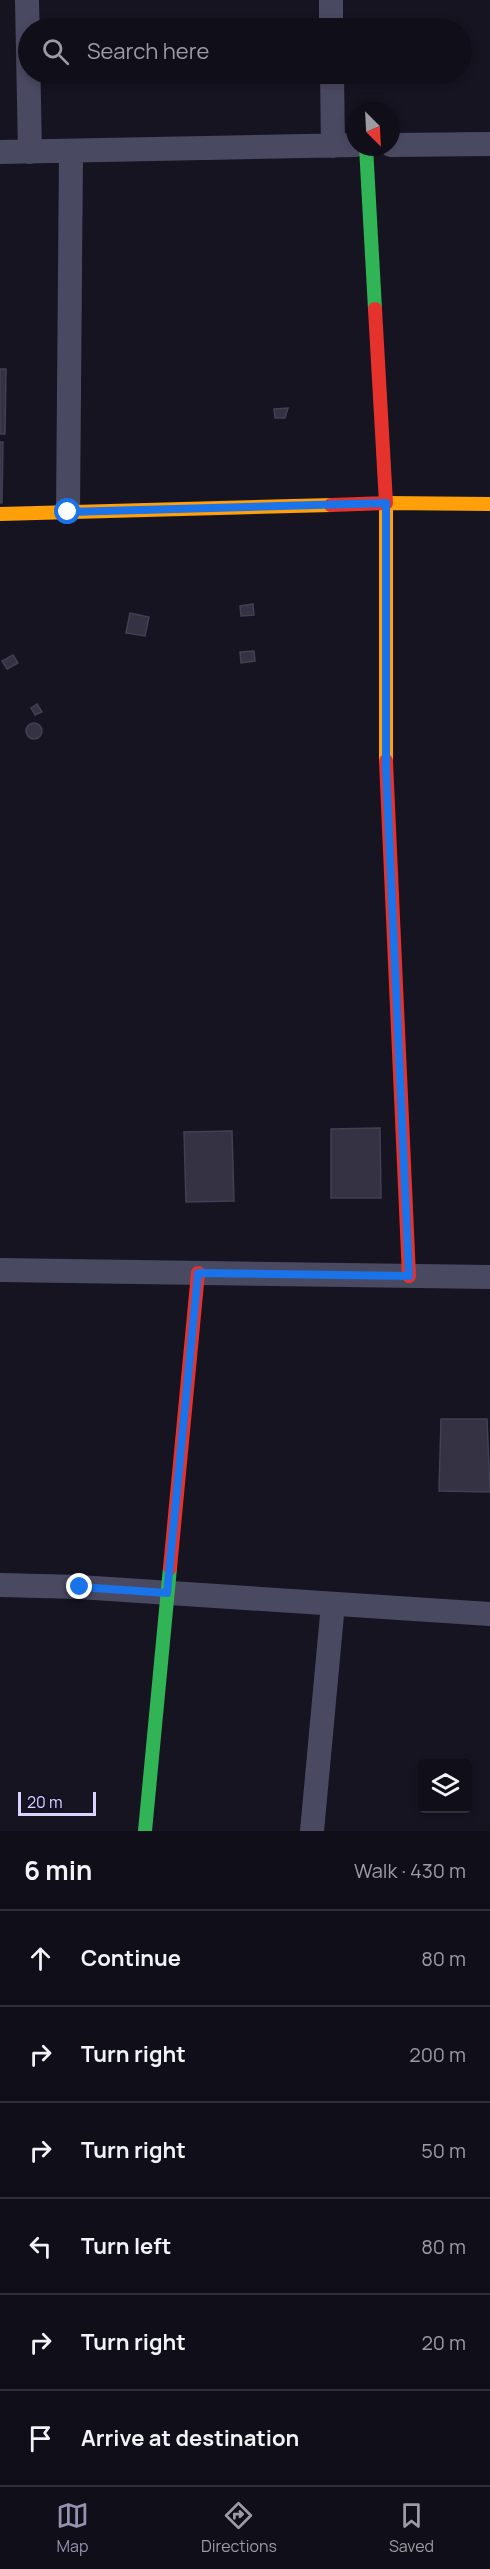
<!DOCTYPE html>
<html lang="en">
<head>
<meta charset="utf-8">
<style>
  body { margin:0; font-family:Manrope,sans-serif; background:#191822; color:#f1f3f6 }
  .controls { position:absolute; right:18px; bottom:18px; display:grid; overflow:hidden; border-radius:6px; box-shadow:0 3px 9px #0003 }
  .controls button { width:54px; height:54px; display:grid; place-items:center; padding:0; border:0; border-bottom:2px solid #302f38; background:#100f19; color:#f1f3f6; font:30px sans-serif }
  .compass { position:absolute; left:346px; top:102px; width:54px; height:54px; border-radius:50%; background:#100f19; box-shadow:0 3px 9px #0003; rotate:156deg }
  .scale { position:absolute; left:18px; bottom:15px; width:78px; box-sizing:border-box; padding-left:6px; border:3px solid #d9d4ff; border-top:0; font-size:16px; line-height:21px; white-space:nowrap; color:#d9d4ff; -webkit-text-stroke:4px #130f26; paint-order:stroke }
  .stop { position:absolute; width:18px; height:18px; margin:-14px; border:4px solid #1a73e8; border-radius:50%; background:#fff }
  .stop.end { background:#1a73e8; border-color:#fff; box-shadow:0 2px 6px #0008 }
  .list { margin:0; padding:0; list-style:none }
  h2 { display:flex; justify-content:space-between; align-items:center; height:78px; margin:0; padding:0 24px; font-size:26px }
  h2 small { font-size:20px; font-weight:400; color:#9c9ca2 }
  .list li { display:grid; grid-template-columns:39px 1fr auto; gap:18px; align-items:center; box-sizing:border-box; height:96px; padding:0 24px; border-top:2px solid #302f38 }
  .list b { display:block; font-size:22px; white-space:nowrap }
  .list em { font-size:20px; font-style:normal; color:#9c9ca2 }
  .icon { flex:none; width:33px; height:33px; fill:none; stroke:currentColor; stroke-width:2; stroke-linecap:round; stroke-linejoin:round }
  .map { position:relative; flex:none; width:490px; height:1831px; overflow:hidden }
  .search { position:absolute; background:#100f19; box-shadow:0 3px 9px #0003; left:18px; right:18px; top:18px; height:66px; display:flex; align-items:center; gap:15px; box-sizing:border-box; padding:0 21px; border-radius:33px; color:#9c9ca2; font-size:22px }
  .sheet { height:654px; background:#100f19 }
  nav { display:flex; justify-content:space-around; align-items:center; box-sizing:border-box; height:84px; border-top:2px solid #302f38; background:#100f19; font-size:16px; color:#9c9ca2 }
  nav a { display:grid; justify-items:center; gap:3px }
  nav .on { color:#9591b1 }
  .map>svg:first-child { display:block }
  .building { fill:#343243; stroke:#433f54; stroke-width:1.5 }
  .lines { fill:none; stroke-linecap:round; stroke-linejoin:round }
  .street { stroke:#4a4962; stroke-width:24 }
  .fast { stroke:#30b455; stroke-width:14 }
  .slow { stroke:#ff9f0a; stroke-width:14 }
  .jam { stroke:#e5322d; stroke-width:14 }
  .route { stroke:#1a73e8; stroke-width:8 }
</style>
</head>
<body>
<div class="map">
<svg width="490" height="1831" viewBox="0 0 490 1831">
  <rect width="100%" height="100%" fill="#161421"/>
  <path class="building" d="M0,369h6l-1,65h-5z
    M288,408l-3,10h-10l-1,-9z
    M0,442h3l-1,61h-2z
    M253,604l1,11 -13,1 -1,-10z
    M130,613l19,4 -4,19 -19,-3z
    M254,651l1,10 -14,2 -1,-11z
    M13,655l5,8 -11,6 -5,-8z
    M37,704l5,8 -7,3 -4,-7z
    M26 731a8 8 0 1 1 16 0a8 8 0 1 1-16 0Z
    M380,1128l1,70h-50v-69z
    M232,1131l2,70 -48,1 -2,-70z
    M441,1419h46l3,73 -51,-1z"/>
  <g class="lines">
    <path class="street" d="M27,0l3,152
      M331,0v28
      M332,74l1,72
      M391,145l99,-1
      M0,152l355,-7
      M68,512l3,-361
      M0,1270l490,7
      M0,1585l79,2 411,27
      M312,1831l21,-227"/>
    <path class="fast" d="M366,147l9,162
      M145,1831l25,-263"/>
    <path class="slow" d="M0,514l331,-9
      M386,761v-258l104,1"/>
    <path class="jam" d="M331,505l55,-2 -11,-194
      M386,761l23,515
      M170,1568l28,-295"/>
  </g>
  <g class="lines">
    <path class="route" d="M68,512l318,-9v265l23,508 -211,-3 -31,320 -87,-6"/>
  </g>
</svg>
<div class="controls">
<button><svg class="icon" aria-label="layers" viewBox="0 0 24 24"><path d="M12 4l9 5-9 5-9-5zM3 14l9 5 9-5"/></svg></button>
</div>
<svg class="compass" viewBox="-18 -18 36 36"><path d="M0-13l5 13h-10z" fill="#e53935"/><path d="M0 13l5-13h-10z" fill="#9c9ca2"/></svg>
<div class="scale">20 m</div>
<div class="stop" style="left:68px;top:512px"></div>
<div class="stop end" style="left:80px;top:1587px"></div>
<div class="search"><svg class="icon" aria-label="search" viewBox="0 0 24 24"><circle cx="10" cy="10" r="6"/><path d="M15 15l6 6"/></svg>Search here</div>
</div>
<section class="sheet">
<h2>6 min<small>Walk · 430 m</small></h2>
<ul class="list">
<li><svg class="icon" aria-label="ahead" viewBox="0 0 24 24"><path d="M12 20V5M6 11l6-6 6 6"/></svg><div><b>Continue</b></div><em>80 m</em></li>
<li><svg class="icon" aria-label="right" viewBox="0 0 24 24"><path d="M7 20v-9h11M14 6l5 5-5 5"/></svg><div><b>Turn right</b></div><em>200 m</em></li>
<li><svg class="icon" aria-label="right" viewBox="0 0 24 24"><path d="M7 20v-9h11M14 6l5 5-5 5"/></svg><div><b>Turn right</b></div><em>50 m</em></li>
<li><svg class="icon" aria-label="left" viewBox="0 0 24 24"><path d="M17 20v-9H6M10 6l-5 5 5 5"/></svg><div><b>Turn left</b></div><em>80 m</em></li>
<li><svg class="icon" aria-label="right" viewBox="0 0 24 24"><path d="M7 20v-9h11M14 6l5 5-5 5"/></svg><div><b>Turn right</b></div><em>20 m</em></li>
<li><svg class="icon" aria-label="arrive" viewBox="0 0 24 24"><path d="M6 21V4h12l-3 4 3 4H6"/></svg><div><b>Arrive at destination</b></div></li>
</ul>
</section>
<nav>
<a class="on"><svg class="icon" aria-label="map" viewBox="0 0 24 24"><path d="M3 6l6-2 6 2 6-2v14l-6 2-6-2-6 2zM9 4v14M15 6v14"/></svg>Map</a>
<a><svg class="icon" aria-label="directions" viewBox="0 0 24 24"><path d="M12 3l9 9-9 9-9-9zM9 14v-3h6M13 9l2 2-2 2"/></svg>Directions</a>
<a><svg class="icon" aria-label="saved" viewBox="0 0 24 24"><path d="M7 4h10v16l-5-4-5 4z"/></svg>Saved</a>
</nav>
</body>
</html>
